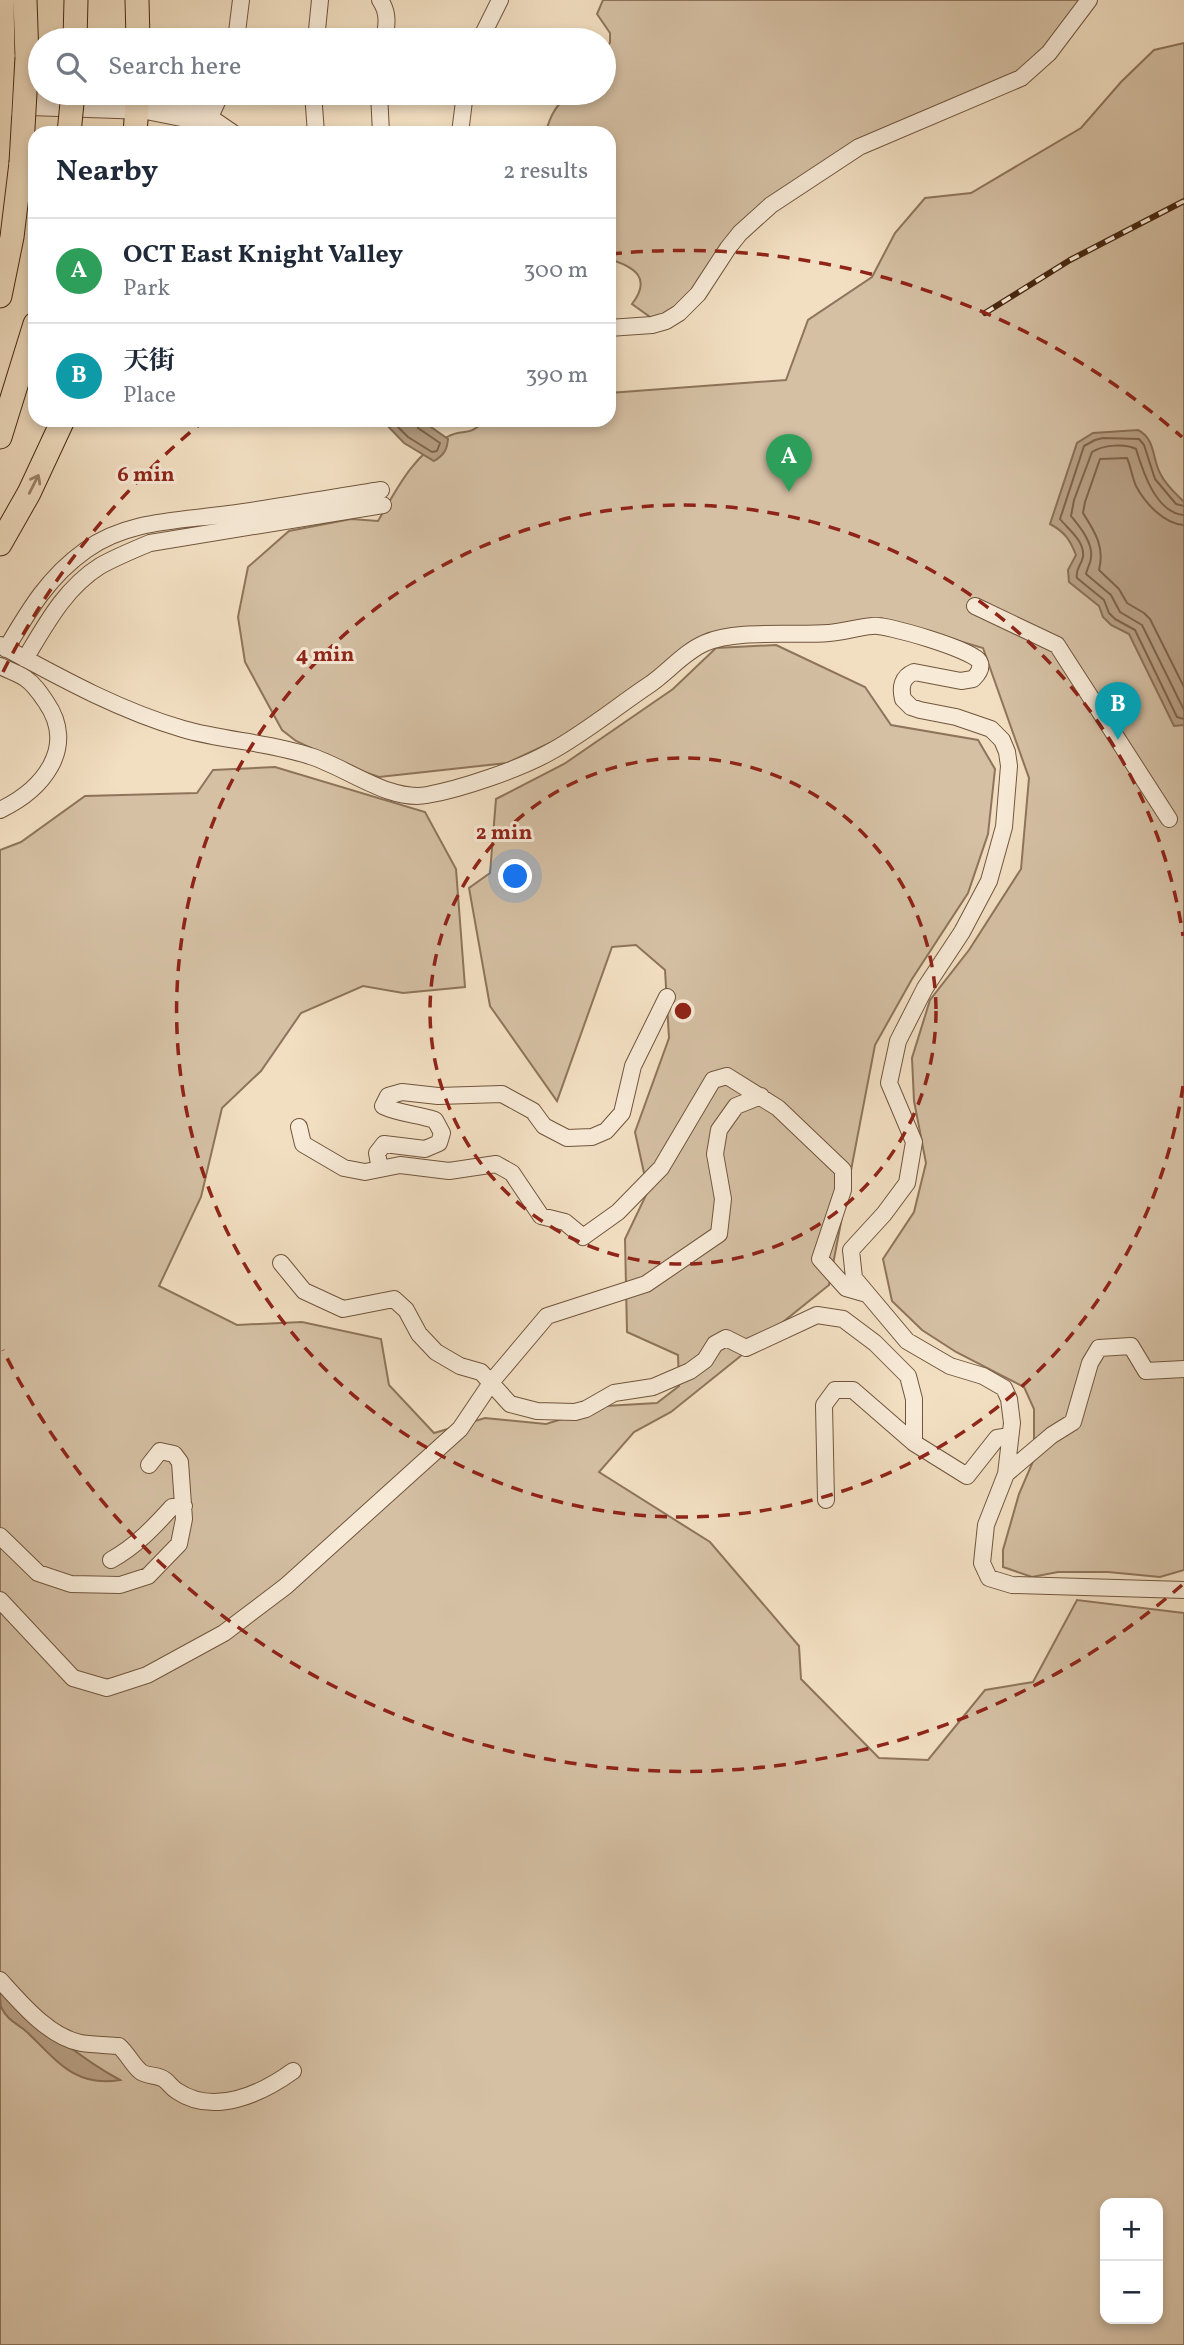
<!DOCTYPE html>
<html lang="en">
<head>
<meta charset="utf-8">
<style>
  body { margin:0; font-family:Vollkorn,"Noto Serif SC",serif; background:#f2f2f3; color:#1f2937 }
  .controls { position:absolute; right:21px; bottom:21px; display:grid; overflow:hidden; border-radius:14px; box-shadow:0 4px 10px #0003 }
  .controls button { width:63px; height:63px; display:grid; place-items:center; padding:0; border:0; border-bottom:2px solid #e0e1e3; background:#fff; color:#1f2937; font:35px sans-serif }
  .you { position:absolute; left:516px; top:877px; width:24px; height:24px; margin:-18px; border:5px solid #fff; border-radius:50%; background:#1a73e8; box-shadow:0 0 0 10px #1a73e833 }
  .badge { display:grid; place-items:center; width:46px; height:46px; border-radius:50%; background:#b45309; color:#fff; font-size:23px; font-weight:700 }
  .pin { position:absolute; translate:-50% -58px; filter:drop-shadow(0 2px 4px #0008) }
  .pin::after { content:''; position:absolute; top:37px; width:24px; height:21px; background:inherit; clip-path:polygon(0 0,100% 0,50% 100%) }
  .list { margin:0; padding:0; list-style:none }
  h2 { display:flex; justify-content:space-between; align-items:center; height:91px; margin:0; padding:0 28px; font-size:30px }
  h2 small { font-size:23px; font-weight:400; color:#747a83 }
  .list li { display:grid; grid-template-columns:46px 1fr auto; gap:21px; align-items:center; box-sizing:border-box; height:105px; padding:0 28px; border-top:2px solid #e0e1e3 }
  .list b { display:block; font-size:26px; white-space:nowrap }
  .list p { margin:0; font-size:23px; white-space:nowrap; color:#747a83 }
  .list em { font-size:23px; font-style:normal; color:#747a83 }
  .icon { flex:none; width:38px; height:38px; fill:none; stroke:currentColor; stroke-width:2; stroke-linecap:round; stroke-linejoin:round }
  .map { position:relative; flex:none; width:1184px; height:2345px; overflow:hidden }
  .search { position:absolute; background:#fff; box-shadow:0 4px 10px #0003; left:28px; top:28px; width:588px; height:77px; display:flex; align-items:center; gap:18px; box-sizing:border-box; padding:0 24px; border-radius:38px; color:#747a83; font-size:26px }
  .panel { position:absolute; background:#fff; box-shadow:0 4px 10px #0003; left:28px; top:126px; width:588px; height:301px; border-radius:21px }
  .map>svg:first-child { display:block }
  .green { fill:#d5c0a4; stroke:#8e745a; stroke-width:2; fill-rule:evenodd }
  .water { fill:#b8a085; stroke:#8a7056; stroke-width:2 }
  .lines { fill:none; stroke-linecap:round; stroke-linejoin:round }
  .shore { stroke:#7f644a; stroke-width:2 }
  .minor-casing { stroke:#71553c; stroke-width:18 }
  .highway-casing { stroke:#462710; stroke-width:25 }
  .minor { stroke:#f7ead7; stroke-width:16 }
  .highway { stroke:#f2dfc2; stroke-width:23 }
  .rail-casing { stroke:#462710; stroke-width:6 }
  .rail { stroke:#f7ead7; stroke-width:3.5; stroke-dasharray:10; stroke-linecap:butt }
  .highway-bridge-casing { stroke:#462710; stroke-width:25; stroke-linecap:butt }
  .highway-bridge { stroke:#f2dfc2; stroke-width:23 }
  .oneway { stroke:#9c8369 }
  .ring { fill:none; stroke:#8f2418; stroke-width:3.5; stroke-dasharray:12 9 }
  .centre { fill:#8f2418; stroke:#f7ead7; stroke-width:3.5 }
  .ring-label { font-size:21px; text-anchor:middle; font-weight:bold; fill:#8f2418; stroke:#f7ead7; stroke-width:6; stroke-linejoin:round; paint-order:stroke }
</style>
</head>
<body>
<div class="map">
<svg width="1184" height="2345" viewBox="0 0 1184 2345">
  <rect width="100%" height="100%" fill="#f2dfc2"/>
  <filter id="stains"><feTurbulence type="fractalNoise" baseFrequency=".00286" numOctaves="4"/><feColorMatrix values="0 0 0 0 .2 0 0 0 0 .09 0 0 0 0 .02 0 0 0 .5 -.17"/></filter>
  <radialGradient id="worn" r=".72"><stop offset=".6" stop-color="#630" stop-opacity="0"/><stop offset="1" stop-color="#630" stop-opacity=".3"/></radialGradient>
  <path class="green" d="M603,0h478l-29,39 -35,35 -153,65 -108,71 -67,83 -17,17 -19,9 -21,-15c20,-26 3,-37 -23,-45v-126h-63c3,-16 13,-35 29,-40 7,-3 21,0 29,0v-36l6,-15v-9l-13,-19z
    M1184,43v1527l-24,7 -52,-5h-50l-26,5 -29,-10v-17l16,-56 15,-35v-50l-10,-22 -68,-35 -34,-22 -30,-29 -9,-42 31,-47 12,-49 -12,-62 -2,-43 18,-58 39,-50 52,-81 8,-91 -46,-130 -102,-30 -27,7 -152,12 -133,97 -62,29 -128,14 -24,-8 -59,-28 -14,-11 -37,-68 -7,-45 10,-50 41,-36 62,-12 27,2c19,-32 34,-65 69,-84 17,-10 20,2 38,-17h124v-27l177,-13 22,-60 64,-43 23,-44 30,-35 46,-5 110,-65 40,-46 33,-32z
    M776,645l89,42 26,38 87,15 17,29 -7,65 -20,59 -56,86 -37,66 -46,240 -158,127 -37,20 -35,40 111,70 89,104 2,33 78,79 49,2 57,-70 48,-8 44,-82 107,13v732h-1184v-1495l21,-8 64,-46 112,-3 16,-23 62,-3 150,45 31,57 9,118 -62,6 -40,-7 -62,27 -40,58 -39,37 -21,89 -42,89 78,39 65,-3 79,17 8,46 45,48 51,-15 61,6 59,-18 52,-3 22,-17 -1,-31 -51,-23 -2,-93 23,-48 -13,-59 34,-94 -4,-68 -29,-25 -24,2 -55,154 -67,-95 -21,-118 21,-15 6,-74 68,-35 109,-75 43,-41zM1105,2203h53v116h-53z"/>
  <path class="water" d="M382,420h39l27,19c-1,11 -4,16 -14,22l-30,-18z
    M1138,430c18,9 14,30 23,45 5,10 15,19 23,27v223l-10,1 -45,-92 -18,-9 -8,-8 -4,-11 -30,-24 -1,-12 8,-15c-6,-15 -11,-23 -26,-31l27,-81 16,-10z
    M0,1986c41,37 71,67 120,94 -44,8 -63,-19 -92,-47 -10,-10 -19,-10 -27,-26 -1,-5 -1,-14 -1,-21z"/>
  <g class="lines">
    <path class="shore" d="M391,420l17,17 24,15 5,-1 3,-8 -22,-15 -2,-8
      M1184,506l-8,-2 -21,-25 -11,-34 -5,-6 -36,-1 -8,2 -11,6 -24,73c8,10 25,22 23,38 -2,9 -8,12 -6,21l27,22 5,13 6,6 20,11 42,87 7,2
      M1184,515c-28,-2 -41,-43 -48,-66 -11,-6 -33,-4 -44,3l-18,48 -3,16c8,10 22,26 20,41 0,6 -4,11 -5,17l25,21 9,17 22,13 42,85
      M1184,525c-20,-1 -39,-22 -48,-39 -4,-9 -5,-19 -9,-28l-27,1 -15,43 -2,11c12,19 22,34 16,57l20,19 8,14 17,10 6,6 34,68"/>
    <g class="minor-casing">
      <path id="minor" d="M380,0c9,13 7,25 4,40
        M236,40l5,-40
        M316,40l4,-40
        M480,40l20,-40
        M313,93l3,40
        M379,93l2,40
        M16,95l108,3 39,4 38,9 32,22
        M0,106l146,5 50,10 14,-4
        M210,117l11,-24
        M460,133l5,-40
        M609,328l43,-3 14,-4 13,-8 19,-19 30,-46 12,-15 31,-28 88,-58 162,-69 28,-25 40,-53
        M975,606l82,39 112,174
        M0,645c59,32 118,65 183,84 41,12 86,13 127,27 36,11 79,46 117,39 34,-6 93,-26 123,-43 35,-19 66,-45 99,-67 19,-13 35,-33 56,-42 32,-14 89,-7 124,-10 15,-1 29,-6 43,-7 14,-2 101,24 107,35 4,7 -1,13 -6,18l-12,2 -47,-9c-12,5 -14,15 -11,27l8,8 9,3 36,7 35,12 11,11 5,12 2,14 -5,61 -15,54 -27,51 -37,56 -27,53 -9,42 25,59 -7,41 -23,31 -33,36 3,28 53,63 43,25 33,10 21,12 5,11 3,24 -6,51 -20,51 -4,38 7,15 23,7 172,5
        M6,649c23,-39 42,-72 80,-99 41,-30 94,-29 143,-36 51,-7 102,-16 152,-24
        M25,659c21,-35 40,-71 75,-93 16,-9 33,-16 50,-23l233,-38
        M0,666c8,4 17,7 25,12 9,6 15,15 21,24 32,46 -4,88 -46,108
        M299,1127l4,17 41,24 21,4 35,-7 49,6 47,-7 16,9 29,43 24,6 18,15 35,-25 43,-44 52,-88 14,-4 51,32 65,62v20l-23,69 26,29 21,6
        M380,1169l-3,-16 7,-9 41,5 14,-6 3,-10 -7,-13c-18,-6 -35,-6 -52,-14l5,-10 14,-4 36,4 64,-2 31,17 11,15 23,12 25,-1 14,-6 16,-18 11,-47 34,-69
        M281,1263l23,28 39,18 51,-10 12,11 13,24 17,18 24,14 21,6 29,32 27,7 38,1 11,-3 28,-16 39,-6 37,-16 15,-11 10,-16 11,-6 20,10 71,-33 26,4 32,24 33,33 6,23v44l53,33 30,-38 13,-2
        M1006,1474l46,-39 21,-13 17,-59 9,-15 32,-2 15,25 38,-2
        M826,1500l-2,-95 11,-15h18l61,53
        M0,1536l38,37 33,11 49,1 28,-9 31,-32 5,-25 -4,-57 -6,-8 -14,-3 -11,14
        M111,1560c25,-14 42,-32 61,-53l12,-1
        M0,1600l73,78 34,10 40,-13 77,-42 62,-47 174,-157 33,-49 54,-64 99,-32 73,-50 4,-35 -8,-45 4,-24 17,-24 25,-10
        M0,1980c21,23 49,57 81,63 12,2 26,2 38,3 8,7 13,18 21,25 6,6 18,3 25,9 4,3 7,8 12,11 37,25 84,3 116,-20"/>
    </g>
    <g class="highway-casing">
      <path id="highway" d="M2,0l1,56
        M25,0l2,58
        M137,0l1,40
        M75,40l1,-40
        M135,133l3,-40
        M0,296l12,-59 9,-74
        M0,437l35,-113
        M0,544l29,-51 34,-73"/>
    </g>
    <use href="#minor" class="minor"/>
    <use href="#highway" class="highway"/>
    <g class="rail-casing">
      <path id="rail" d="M985,313l85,-53 114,-59"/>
    </g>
    <use href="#rail" class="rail"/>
    <g class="highway-bridge-casing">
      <path id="highway-bridge" d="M0,113l3,-57
        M69,133l4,-40
        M21,163l6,-105"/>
    </g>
    <use href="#highway-bridge" class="highway-bridge"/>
  </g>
  <defs><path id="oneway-shaft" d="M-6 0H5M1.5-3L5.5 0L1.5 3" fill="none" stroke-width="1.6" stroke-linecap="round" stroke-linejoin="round" transform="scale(1.75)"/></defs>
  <use class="oneway" href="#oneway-shaft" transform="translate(34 484) rotate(-63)"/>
  <g class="ring">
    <circle cx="683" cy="1011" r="253"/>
    <path d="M1183 1086A506 506 0 1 1 1183 936"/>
    <path d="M1182 1585A760 760 0 0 1 3 1350M3 672A760 760 0 0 1 205 420M610 254A760 760 0 0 1 1182 437"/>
  </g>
  <circle cx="683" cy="1011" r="10" class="centre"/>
  <g class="ring-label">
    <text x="146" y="481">6 min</text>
    <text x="325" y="661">4 min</text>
    <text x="504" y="839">2 min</text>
  </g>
  <rect width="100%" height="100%" filter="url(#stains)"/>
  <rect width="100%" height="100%" fill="url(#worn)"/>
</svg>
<div class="controls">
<button>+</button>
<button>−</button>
</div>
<div class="you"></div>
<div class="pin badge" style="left:789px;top:492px;background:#2e9e5b">A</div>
<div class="pin badge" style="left:1118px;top:740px;background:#0f9aa8">B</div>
<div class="search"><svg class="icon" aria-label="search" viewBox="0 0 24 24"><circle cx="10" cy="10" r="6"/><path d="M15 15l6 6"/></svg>Search here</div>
<section class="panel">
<h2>Nearby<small>2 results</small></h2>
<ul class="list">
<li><span class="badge" style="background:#2e9e5b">A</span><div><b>OCT East Knight Valley</b><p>Park</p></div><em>300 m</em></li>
<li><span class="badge" style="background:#0f9aa8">B</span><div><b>天街</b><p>Place</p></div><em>390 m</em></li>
</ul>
</section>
</div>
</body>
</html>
